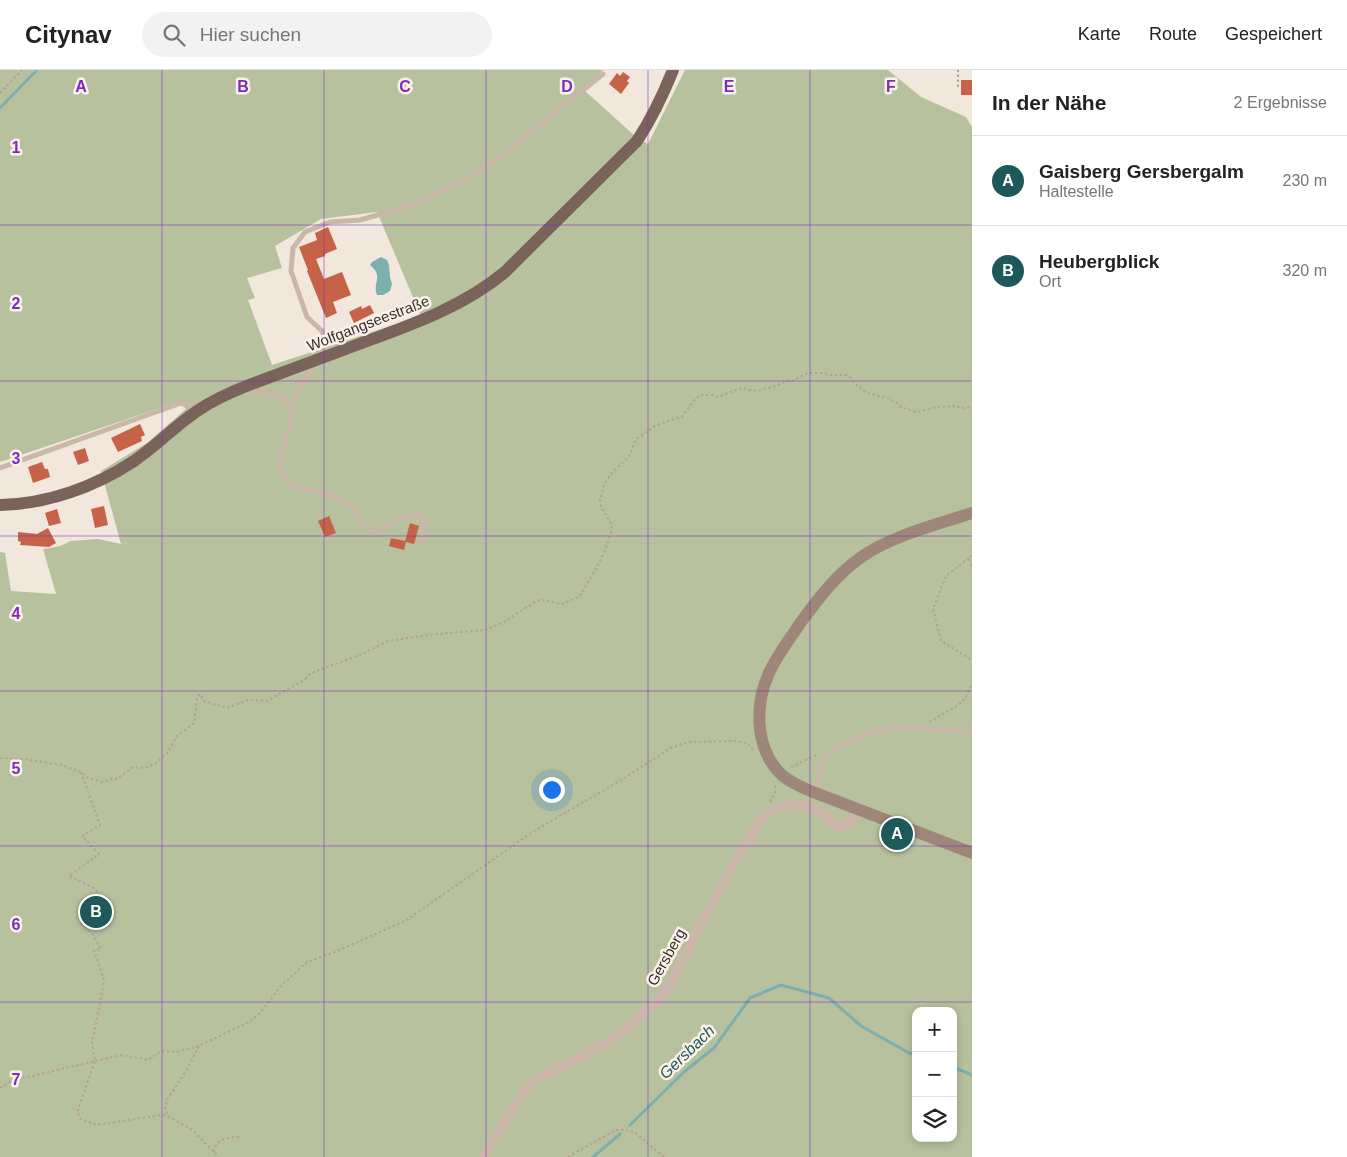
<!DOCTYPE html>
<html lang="de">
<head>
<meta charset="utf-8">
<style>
  body { margin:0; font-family:Arial,sans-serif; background:#f2f2f2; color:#222 }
  .controls { position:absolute; right:15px; bottom:15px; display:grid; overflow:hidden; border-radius:10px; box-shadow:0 2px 8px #0003 }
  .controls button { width:45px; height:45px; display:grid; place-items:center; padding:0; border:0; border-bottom:1px solid #e0e0e0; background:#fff; color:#222; font:25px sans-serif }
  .you { position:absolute; left:551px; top:719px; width:18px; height:18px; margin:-12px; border:4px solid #fff; border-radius:50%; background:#1a73e8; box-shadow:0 0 0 8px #1a73e833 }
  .badge { display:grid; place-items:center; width:32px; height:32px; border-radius:50%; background:#1e5859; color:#fff; font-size:16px; font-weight:700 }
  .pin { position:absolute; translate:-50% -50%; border:2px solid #fff; box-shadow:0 1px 5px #0006 }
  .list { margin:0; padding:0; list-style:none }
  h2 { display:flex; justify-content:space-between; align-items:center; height:65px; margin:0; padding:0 20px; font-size:21px }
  h2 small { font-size:16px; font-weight:400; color:#767676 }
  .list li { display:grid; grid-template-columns:32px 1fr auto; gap:15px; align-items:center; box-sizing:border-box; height:90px; padding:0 20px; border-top:1px solid #e0e0e0 }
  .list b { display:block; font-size:19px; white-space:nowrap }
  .list p { margin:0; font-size:16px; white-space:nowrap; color:#767676 }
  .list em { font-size:16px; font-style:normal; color:#767676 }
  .icon { flex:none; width:28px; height:28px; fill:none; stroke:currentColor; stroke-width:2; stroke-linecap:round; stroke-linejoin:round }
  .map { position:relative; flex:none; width:972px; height:1087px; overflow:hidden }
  header { display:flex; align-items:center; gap:30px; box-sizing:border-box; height:70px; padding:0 25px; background:#fff; border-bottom:1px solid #e0e0e0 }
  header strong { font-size:24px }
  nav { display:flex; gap:28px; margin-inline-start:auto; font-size:18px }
  .search { width:350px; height:45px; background:#f2f2f2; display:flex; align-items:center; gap:12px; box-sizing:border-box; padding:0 18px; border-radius:28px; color:#767676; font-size:19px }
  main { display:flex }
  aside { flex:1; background:#fff }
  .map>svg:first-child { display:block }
  .green { fill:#b7c19d; fill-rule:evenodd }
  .water { fill:#7cafaf }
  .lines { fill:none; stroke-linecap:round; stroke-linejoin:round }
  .stream { stroke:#7cafaf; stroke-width:3 }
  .building { fill:#c56248 }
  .path { stroke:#b6a193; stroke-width:2; stroke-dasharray:2.5 2.5; stroke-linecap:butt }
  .service { stroke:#cab7a9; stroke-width:5 }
  .minor { stroke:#cab7a9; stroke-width:10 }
  .secondary { stroke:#9e867a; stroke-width:12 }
  .primary { stroke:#79635a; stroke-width:12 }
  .grid { fill:none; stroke:#7b2cbf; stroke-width:1; stroke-opacity:0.55 }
  .labels { text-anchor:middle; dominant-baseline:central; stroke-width:5; stroke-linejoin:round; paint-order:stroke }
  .street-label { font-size:15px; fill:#382d29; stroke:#faf2ea }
  .water-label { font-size:16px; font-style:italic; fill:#1e5859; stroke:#faf2ea }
  .grid-label { font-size:16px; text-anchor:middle; font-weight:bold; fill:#7b2cbf; stroke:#faf2ea; stroke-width:5; stroke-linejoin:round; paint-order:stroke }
</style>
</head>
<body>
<header>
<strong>Citynav</strong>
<div class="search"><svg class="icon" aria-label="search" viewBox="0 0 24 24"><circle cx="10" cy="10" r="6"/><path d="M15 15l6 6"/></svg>Hier suchen</div>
<nav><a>Karte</a><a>Route</a><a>Gespeichert</a></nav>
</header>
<main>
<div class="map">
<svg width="972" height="1087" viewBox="0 0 972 1087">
  <rect width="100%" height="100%" fill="#f2e7dd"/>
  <path class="green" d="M0,0h603l-18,21 51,46 12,7 37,-74h203l33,27 45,20 6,10v1030h-972v-605l5,1 6,38 45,3 -13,-45 17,-3 11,-5 27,-2 23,5 -20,-73 46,-28 39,-34 -8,-7 -178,60zM377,142l44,104 -149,49 -24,-65 7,-2 -8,-20 35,-10 -7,-22 46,-27zM916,941h37v127h-37z"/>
  <path class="water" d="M381,187l6,3 2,5 1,12 2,7 -2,7 -7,4h-6c-4,-10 3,-16 -1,-23 -1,-3 -4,-5 -6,-7l2,-3z"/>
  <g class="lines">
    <path class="stream" d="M0,38l37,-38
      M953,997l19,8
      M630,1055l55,-54 29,-23 36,-50 31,-13 48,13 32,28 48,27 7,2
      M593,1087l27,-23"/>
  </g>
  <path class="building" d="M623,2l7,5 -3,4 2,2 -8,11 -12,-10 8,-11 3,3z
    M961,10h11v15h-11z
    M328,157l9,22 -12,5v2l-9,3 8,20 18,-7 9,23 -18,7 4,11 -11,5 -19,-47 1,-1 -9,-23 18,-7 -2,-7z
    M370,235l4,8 -20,10 -5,-11 12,-6 1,3z
    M140,354l5,11 -4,2 1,4 -24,11 -7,-14z
    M85,378l4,13 -11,4 -5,-13z
    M42,392l3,7h3l2,8 -17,6 -5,-16z
    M104,436l4,19 -13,3 -4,-19z
    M57,439l4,14 -12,3 -4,-13z
    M329,446l7,17 -11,4 -7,-16z
    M410,453l9,3 -5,18 -8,-2 -2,8 -15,-4 2,-8 14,3z
    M48,458l8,15 -7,4 -29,-2 1,-3 -3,-1v-9l19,2z"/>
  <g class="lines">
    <path class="path" d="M958,17v-17
      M0,23l22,-23
      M972,485l-3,3 3,10
      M969,488l-23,18 -13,33 8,32 31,19
      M929,652l25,-14 11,-9 7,-16
      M0,688l23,1 39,6 19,7 7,6 14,4 12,-4 3,1 16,-12 12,1 11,-5 12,-11 8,-15 18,-14 3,-25 3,-4 4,7 23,7 21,-8 19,1 37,-21 7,-7 49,-18 28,-14 48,-7 50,-4 18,-8 32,-21 7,-1 19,4 17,-7 18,-30 9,-19 5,-16 1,-7 -11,-18 -1,-6 4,-16 6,-10 20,-20 4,-12 4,-5 17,-12 15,-6 12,-3 13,-18 6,-4h11l5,2 19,-7 6,-2 11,3 7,-1 16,-4 10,-5h6l16,-8h16l6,2h16l4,2 4,6 13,10 21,5 9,5 4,4 11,4 5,1 21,-5 18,-1 6,2 10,-1
      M791,697l27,-13
      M81,702l19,53 -18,11 17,18 -30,22 25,12 9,10 8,14h-15l-15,11 12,12 8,14 -7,1 10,30 -6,35 -6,27 3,19 27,-6 26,5 12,-8 6,-1 10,1 23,-6 50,-24 11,-9 21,-27 26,-24 28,-10 70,-31 129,-90 89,-52 49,-32 16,-5 47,-1 12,2 6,7
      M770,732l5,-10v-7
      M199,976l-11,22 -21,32 -2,10 3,6 24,14 27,27
      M0,1018l11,-7 84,-20 -18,51 4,7 15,6 65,-10 7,1
      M214,1082c2,-15 17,-14 28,-16
      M568,1087l48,-27h10l8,2 30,25"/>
    <path class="service" d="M331,284l-9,-23 -15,-14 -16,-46 2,-23 12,-16 25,-10 30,-2 50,-14 51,-24 37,-23 105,-85
      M309,293l2,7 -11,16 -7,19 -3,19 -10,36 2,15 9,11 42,10 15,8 9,10 6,12 10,5c5,-2 11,-3 15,-5 14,-7 18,-14 34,-9l3,5 -4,22
      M249,315l4,6 22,3 18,11
      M0,398l181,-65 10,2 7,5
      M813,722l6,-12 5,-22 15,-11 24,-12 34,-8 24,1 25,3h26"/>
    <path class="minor" d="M484,1087l34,-57 13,-16 16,-11 26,-12 36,-20 17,-12 35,-32 9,-12 14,-29 43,-80 32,-54c16,-18 39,-23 61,-10 5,3 7,7 12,11 12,10 21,-2 26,-14"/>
    <path class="secondary" d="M972,443c-36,12 -82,23 -112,45 -24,17 -42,41 -59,64 -11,17 -24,33 -32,51 -15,33 -14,78 14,103 9,7 20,12 30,16l159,61"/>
    <path class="primary" d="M0,435c47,-1 95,-18 134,-44 22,-15 41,-35 63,-50 16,-11 34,-19 52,-26 40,-15 81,-30 121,-45 49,-18 95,-35 135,-68l132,-131c15,-23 26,-46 36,-71"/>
  </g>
  <path class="grid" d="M162,0v1087M324,0v1087M486,0v1087M648,0v1087M810,0v1087M0,155h972M0,311h972M0,466h972M0,621h972M0,776h972M0,932h972"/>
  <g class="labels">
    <g class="street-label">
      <text transform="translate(368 253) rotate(-21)">Wolfgangseestraße</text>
      <text transform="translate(666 887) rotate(-61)">Gersberg</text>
    </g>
    <g class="water-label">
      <text transform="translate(687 982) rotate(-44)">Gersbach</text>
    </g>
  </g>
  <g class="grid-label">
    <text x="81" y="22">A</text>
    <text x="243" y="22">B</text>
    <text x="405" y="22">C</text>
    <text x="567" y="22">D</text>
    <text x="729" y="22">E</text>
    <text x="891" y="22">F</text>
    <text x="16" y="83">1</text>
    <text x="16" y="239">2</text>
    <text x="16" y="394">3</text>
    <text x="16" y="549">4</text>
    <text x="16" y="704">5</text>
    <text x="16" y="860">6</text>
    <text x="16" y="1015">7</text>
  </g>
</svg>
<div class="controls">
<button>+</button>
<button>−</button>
<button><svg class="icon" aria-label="layers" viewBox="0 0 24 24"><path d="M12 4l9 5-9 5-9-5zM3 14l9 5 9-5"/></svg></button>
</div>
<div class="you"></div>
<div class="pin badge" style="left:897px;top:764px">A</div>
<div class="pin badge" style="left:96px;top:842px">B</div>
</div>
<aside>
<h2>In der Nähe<small>2 Ergebnisse</small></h2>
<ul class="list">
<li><span class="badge">A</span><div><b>Gaisberg Gersbergalm</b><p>Haltestelle</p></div><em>230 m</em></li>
<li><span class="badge">B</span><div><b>Heubergblick</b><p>Ort</p></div><em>320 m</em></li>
</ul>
</aside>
</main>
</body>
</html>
